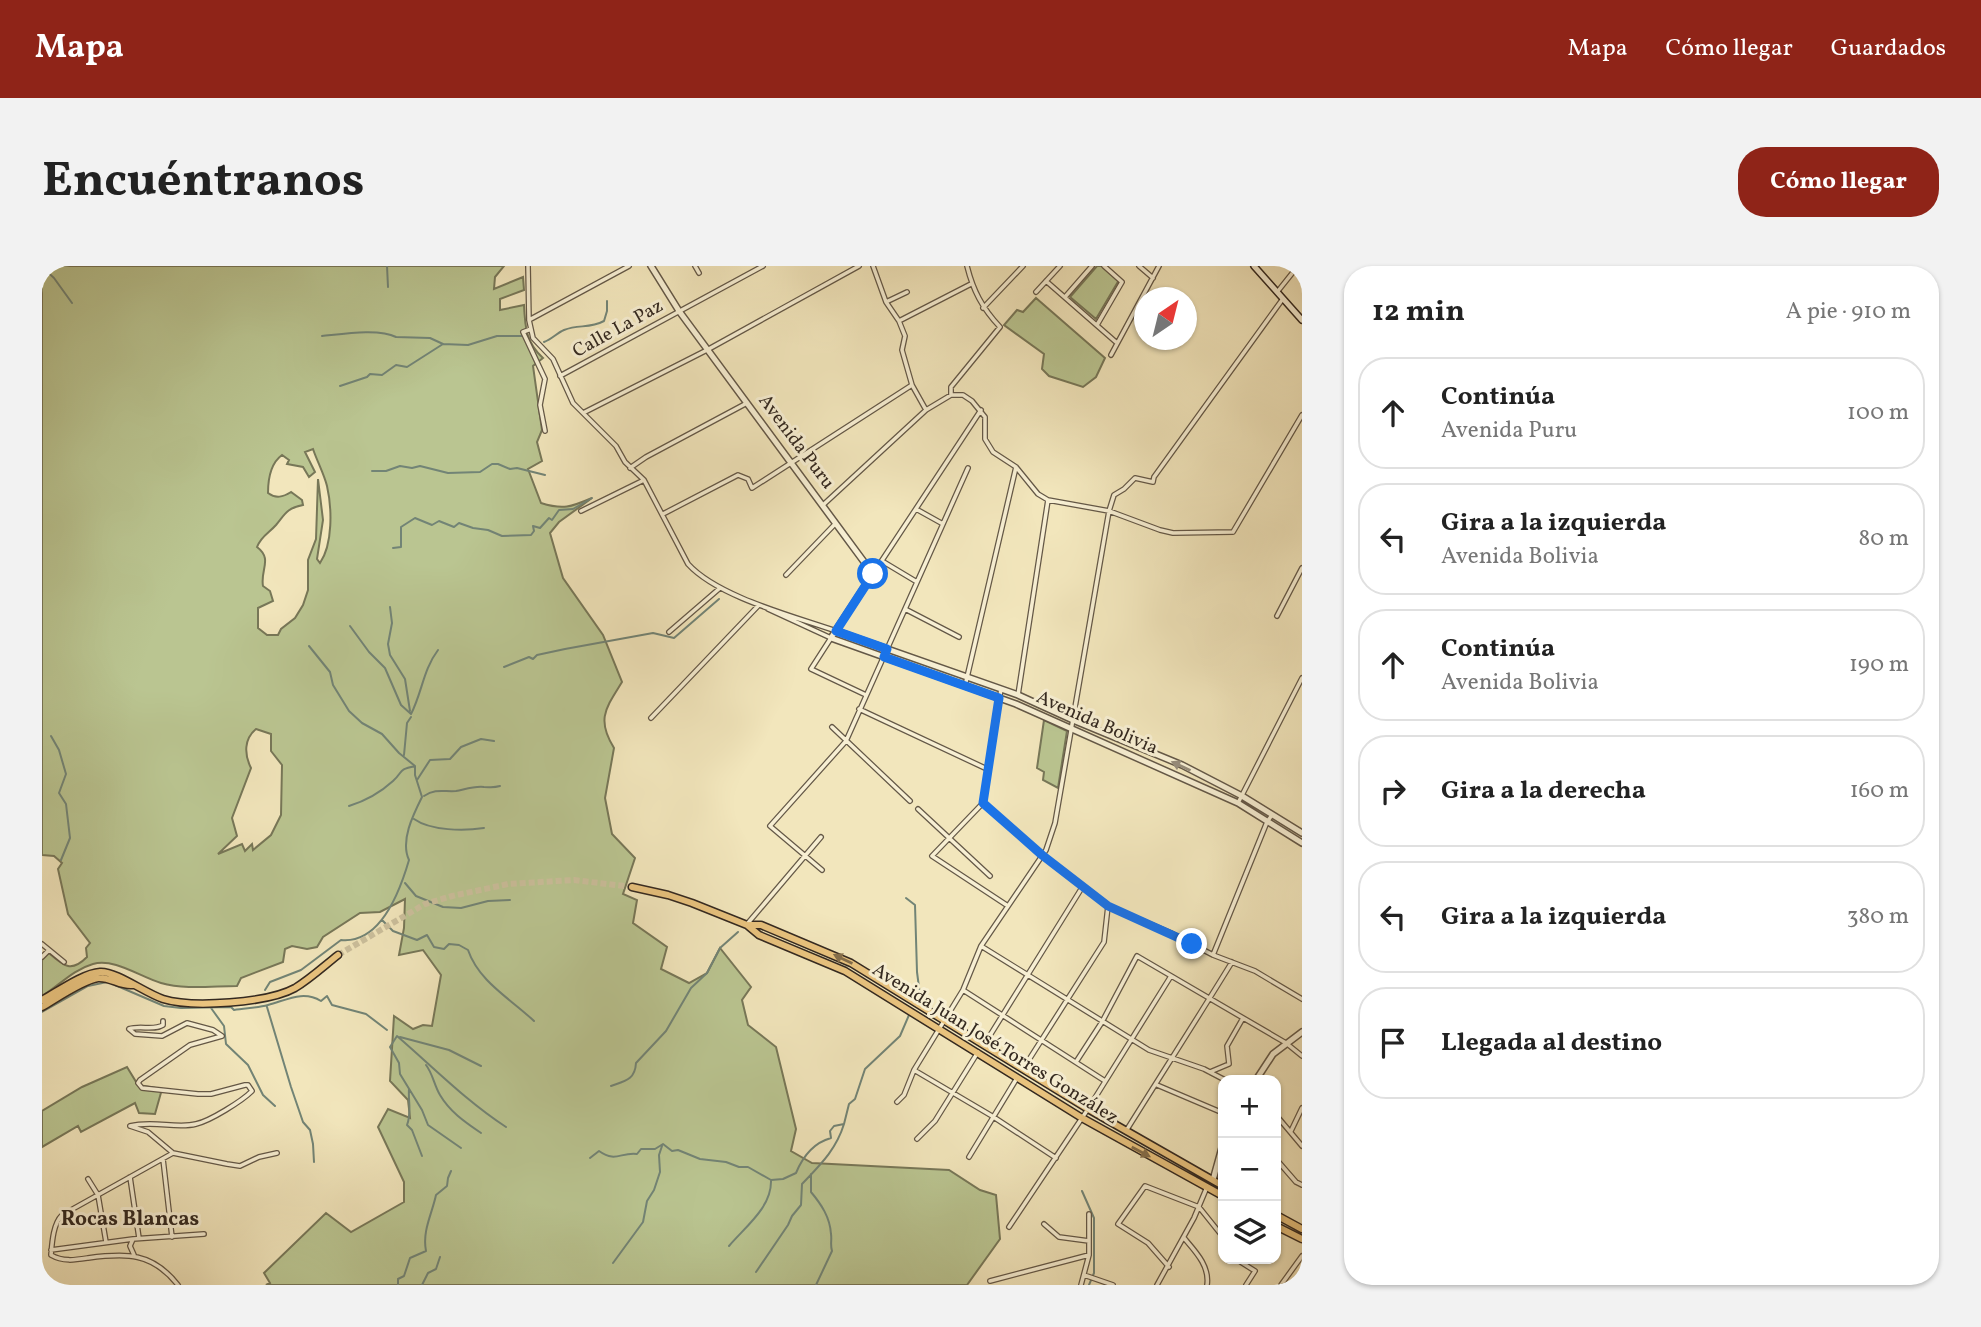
<!DOCTYPE html>
<html lang="es">
<head>
<meta charset="utf-8">
<style>
  body { margin:0; font-family:Vollkorn,serif; background:#f2f2f2; color:#222 }
  .controls { position:absolute; right:21px; bottom:21px; display:grid; overflow:hidden; border-radius:14px; box-shadow:0 2px 5px #0004 }
  .controls button { width:63px; height:63px; display:grid; place-items:center; padding:0; border:0; border-bottom:2px solid #e0e0e0; background:#fff; color:#222; font:35px sans-serif }
  .compass { position:absolute; left:1092px; top:21px; width:63px; height:63px; border-radius:50%; background:#fff; box-shadow:0 2px 5px #0004; rotate:35deg }
  .stop { position:absolute; width:21px; height:21px; margin:-16px; border:5px solid #1a73e8; border-radius:50%; background:#fff }
  .stop.end { background:#1a73e8; border-color:#fff; box-shadow:0 2px 7px #0008 }
  .list { margin:0; padding:0; list-style:none }
  h2 { display:flex; justify-content:space-between; align-items:center; height:91px; margin:0; padding:0 28px; font-size:30px }
  h2 small { font-size:23px; font-weight:400; color:#767676 }
  .list li { display:grid; grid-template-columns:46px 1fr auto; gap:21px; align-items:center; box-sizing:border-box; height:112px; margin:0 14px 14px; padding:0 14px; border:2px solid #e0e0e0; border-radius:28px }
  .list b { display:block; font-size:26px; white-space:nowrap }
  .list p { margin:0; font-size:23px; white-space:nowrap; color:#767676 }
  .list em { font-size:23px; font-style:normal; color:#767676 }
  .icon { flex:none; width:38px; height:38px; fill:none; stroke:currentColor; stroke-width:2; stroke-linecap:round; stroke-linejoin:round }
  .map { position:relative; flex:none; width:1260px; height:1019px; overflow:hidden; border-radius:28px }
  header { display:flex; align-items:center; gap:42px; box-sizing:border-box; height:98px; padding:0 35px; background:#8f2418; color:#fff }
  header strong { font-size:33px }
  nav { display:flex; gap:38px; margin-inline-start:auto; font-size:24px }
  .intro { display:flex; align-items:center; justify-content:space-between; box-sizing:border-box; height:168px; padding:0 42px }
  h1 { margin:0; font-size:49px }
  .button { padding:18px 32px; border-radius:28px; background:#8f2418; color:#fff; font-size:24px; font-weight:700 }
  main { display:flex; gap:42px; padding:0 42px }
  aside { flex:1; background:#fff; border-radius:28px; box-shadow:0 2px 5px #0004 }
  .map>svg:first-child { display:block }
  .green { fill:#bac591; stroke:#777758; stroke-width:2; fill-rule:evenodd }
  .lines { fill:none; stroke-linecap:round; stroke-linejoin:round }
  .stream { stroke:#728476; stroke-width:2 }
  .primary-tunnel { stroke:#ccc09d; stroke-width:6; stroke-dasharray:6 3; stroke-linecap:butt }
  .minor-casing { stroke:#645847; stroke-width:6 }
  .tertiary-casing { stroke:#645847; stroke-width:8 }
  .secondary-casing { stroke:#342920; stroke-width:8 }
  .primary-casing { stroke:#342920; stroke-width:9 }
  .minor { stroke:#f7efd3; stroke-width:3.5 }
  .tertiary { stroke:#f7efd3; stroke-width:5 }
  .secondary { stroke:#f7efd3; stroke-width:5 }
  .primary { stroke:#e9c37e; stroke-width:6 }
  .oneway { fill:#968c7a }
  .oneway2 { fill:#856e4a }
  .route { stroke:#1a73e8; stroke-width:9 }
  .labels { text-anchor:middle; dominant-baseline:central; stroke-width:6; stroke-linejoin:round; paint-order:stroke }
  .street-label { font-size:19px; fill:#342920; stroke:#f7efd3 }
  .neighbourhood-label { font-size:21px; font-weight:bold; fill:#342920; stroke:#f7efd3 }
</style>
</head>
<body>
<header>
<strong>Mapa</strong>
<nav><a>Mapa</a><a>Cómo llegar</a><a>Guardados</a></nav>
</header>
<div class="intro"><h1>Encuéntranos</h1><a class="button">Cómo llegar</a></div>
<main>
<div class="map">
<svg width="1260" height="1019" viewBox="0 0 1260 1019">
  <rect width="100%" height="100%" fill="#f2e6bc"/>
  <filter id="stains"><feTurbulence type="fractalNoise" baseFrequency=".00286" numOctaves="4"/><feColorMatrix values="0 0 0 0 .2 0 0 0 0 .09 0 0 0 0 .02 0 0 0 .5 -.17"/></filter>
  <radialGradient id="worn" r=".72"><stop offset=".6" stop-color="#630" stop-opacity="0"/><stop offset="1" stop-color="#630" stop-opacity=".3"/></radialGradient>
  <path class="green" d="M0,0h462l-9,11 -1,12 29,-12 1,13 -24,9v11l24,-5c1,22 2,38 19,53l-10,8 9,64 -5,12 5,19 -14,8 13,34c22,7 30,4 51,-5l-33,24 -9,11 13,45 40,57 19,47c-16,26 -26,37 -8,66l-9,50 7,36 23,24 -12,36 14,6 -4,23 34,24 -6,22 28,14 18,-10 13,-25 31,39 -9,13 6,25 28,22 20,82 -5,22 21,12 137,7 31,20 16,5 4,44 -33,46h-701l4,-2 -6,-10 62,-60 25,19 53,-30v-20l-26,-55 10,-18 22,9 -2,-18 -18,-19 4,-65 19,13 10,-4 9,1 9,-51 -18,-25 -24,5 5,-27 1,-29 -25,13 -20,1 -37,24 -6,10 -10,2 -15,-3 -7,3 -2,13 -42,16 -4,8c-24,0 -52,4 -76,-3 -21,-6 -46,-25 -68,-19 -21,6 -34,22 -51,32v-36l7,-7c15,13 22,20 38,4l-1,-9 4,-5 -22,-29 -10,-45 4,-6 -8,-7 -12,-1zM271,183c4,12 11,25 14,37 5,22 6,58 -7,77l-3,-4 6,-39 -5,-41 -2,60 -8,21v30l-5,15 -8,13 -14,11 -3,6h-11l-9,-7v-20l15,-7 -3,-10 -7,-5c-3,-16 10,-27 -6,-39 4,-11 12,-14 19,-22 9,-11 11,-17 27,-20l-1,-5 -11,-8c-8,5 -15,7 -23,1 0,-14 3,-30 14,-38l7,5 -2,4 16,3 6,10 6,-5 -10,-20zM214,463l15,5v17l11,14 -1,50 -10,20 -18,15 -1,-6 -7,7 -3,-7 -24,10 19,-18 -5,-18 19,-50c-7,-14 -7,-29 5,-39z
    M1055,0h5l17,14 -23,39 -26,-22z
    M994,32l69,60 -9,19 -13,10 -34,-11 -7,-7 2,-15 -40,-29 13,-15 6,2z
    M1002,454l23,11 -9,57 -15,-8 1,-8 -7,-4z
    M85,801l11,18 24,4 -7,25 -16,-1 -4,-10 -54,29 -3,-6 -36,21v-36l40,-24z"/>
  <g class="lines">
    <path class="stream" d="M345,0l1,21
      M0,1l12,11 18,25
      M280,70c20,-2 57,-8 74,1l34,1 13,6
      M502,76c8,-3 13,-9 20,-12 15,-6 25,-1 40,-9l3,-10v-10
      M298,120l27,-9 3,-3 12,1 14,-10 11,2 36,-23 25,1 29,-9h28
      M330,205h14l14,-5 12,2 8,-2 28,7 32,-1 12,-8h6l12,5 7,-1 28,7
      M351,282l8,-1v-20l14,-9 17,7 7,-4 15,6 5,-4 14,5 15,2 14,6 29,-1 3,-4 -1,-5 7,2 9,-10 3,2 7,-10 14,-1 19,-11
      M348,341l2,16 -4,21 2,11 15,24 5,32
      M308,360l19,26 16,16 16,37 10,9c11,-21 12,-44 27,-64
      M462,401l25,-10 4,2 4,-4 28,-6 88,-16 21,5 45,-39
      M9,470l8,14 7,24 -7,19 7,11 4,34 -9,22
      M362,489l3,-32 4,-6
      M375,514l13,-20 20,-1 11,-12 20,-8 13,2
      M382,530c12,-8 20,-4 32,-5 10,-2 18,-5 28,-4 7,0 9,1 16,-1
      M307,540c16,-5 32,-14 44,-25 11,-10 4,-11 22,-15
      M372,553c17,12 50,12 70,9
      M363,617l11,13 27,11 18,1 27,-7 22,-1
      M864,632l9,7 2,67 3,23
      M340,654l11,11 24,9 10,-5 7,12 10,2 5,-5 10,1 9,5c11,32 43,49 66,71
      M73,719l49,21 17,2 50,-1 3,3c11,-2 23,-2 34,-5 19,-5 35,-15 53,-4l6,-5 5,9 34,9 21,16
      M223,724l5,-8 31,-12 40,-30c40,4 59,-49 68,-80 -9,-19 4,-45 13,-63l-7,-22v-9l-16,-13 -17,-19 -20,-11 -13,-12 -16,-26 -3,-13 -21,-26
      M225,741l24,80 12,35 7,8 3,14 1,18
      M169,742l13,18 2,18 22,21 15,30 12,11
      M0,746l46,-26 19,-4
      M358,771l49,13 32,16
      M384,799c7,9 8,20 14,30 10,17 25,27 41,38
      M569,820c14,-5 24,-6 25,-23l30,-32 25,-43 16,-15 13,-25 18,-16
      M367,823c-1,13 3,23 -2,36l5,5 10,26
      M419,882l-33,-23 -6,-15 -22,-36 -1,-11 -9,-16 7,-11c36,31 69,65 109,91
      M548,892l9,-7c17,12 21,1 38,3l4,-5h14l8,-5 9,7 6,-1 22,9 26,3 13,5h9l23,13 12,-1 13,-6c7,-17 17,-30 35,-35l-1,-7 4,-5 10,-2 5,-20 6,-5 10,-30 35,-33 9,-21
      M769,908v18c10,12 19,25 20,42 1,7 -1,10 1,17l-16,34
      M1040,925l12,27v55l-5,12
      M687,980c17,-20 43,-39 42,-66
      M571,997l30,-41 4,-21 7,-11 6,-18 -1,-17 3,-9
      M714,1006l32,-47 4,-9 9,-11 1,-21c18,-19 34,-34 42,-60
      M356,1019v-6l6,-3 6,-18 16,-7c-4,-20 6,-37 10,-56l11,-9 1,-8 3,-7
      M380,1019l6,-12 8,-4 4,-12"/>
    <path class="primary-tunnel" d="M296,689l87,-51 27,-8 56,-12 66,-4 58,7"/>
    <g class="minor-casing">
      <path id="minor" d="M486,0l1,54 4,18 20,21 20,44 43,43 9,16 19,18 44,84c30,33 105,52 148,67
        M653,0l4,7
        M831,0l13,36 13,19 6,15 -3,14 10,35 14,25 25,-15h12l9,6 13,16v22l8,13 23,15 22,27 10,6 61,11 51,19 13,3 60,-1 69,-117
        M1097,0l14,12
        M1004,15l71,62
        M1236,25l20,-25
        M994,26l24,-26
        M1023,31l27,-31
        M844,36l21,-10
        M941,42l40,-42
        M487,54l100,-54
        M857,55l72,-37
        M1055,59l25,-43 -18,-16
        M489,63l-8,3 22,47 -5,26 5,26
        M1069,89l48,-89
        M518,110l203,-110
        M909,129v-8l49,-60c-18,-19 -27,-37 -33,-61
        M541,147l124,-63 152,-84
        M588,202l16,-11 101,-54
        M781,239l103,-95
        M874,243l27,15
        M539,245l63,-31
        M621,248l75,-39 10,4 4,9 160,-103
        M840,295l35,21
        M831,308l108,-164
        M744,309l49,-51
        M726,343l63,29 -20,31 55,26
        M863,343l54,28
        M1235,350l25,-48
        M627,366l51,-44
        M923,420l51,-219
        M959,423l-18,114 -51,53 76,50
        M976,429l30,-195
        M817,443l128,60
        M609,452l107,-112
        M790,461l78,74
        M941,537l59,52 66,51 63,27 42,22 42,16 47,28
        M1196,537l64,-125
        M876,543l72,67
        M780,604l-52,-44 76,-85 122,-273
        M706,657l73,-86
        M0,678l22,18
        M939,680l168,104 55,19 21,11
        M1171,689l54,-133 5,-7
        M0,691l7,-7
        M921,724l142,91
        M87,763l6,5 27,2 25,-13 26,7 9,6 -32,9 -50,35 -2,3 4,5 56,6h13l34,-9h3l4,6c-10,10 -42,30 -56,33 -19,5 -43,-4 -66,2
        M87,763c11,-4 25,2 34,-4v-4
        M942,779l99,-159
        M1034,796l26,-40 35,-66 149,87 16,13
        M981,803l81,-127 4,-36
        M872,804l78,46 64,42
        M1168,806l19,-8 -2,-18 16,-28
        M1115,819l66,28
        M855,836l7,-7 10,-25 49,-80 18,-44 65,-96 9,-27 54,-312 5,-16 10,-6 11,-11 18,4 1,-5 128,-177
        M1234,849l26,31
        M88,860l18,6 25,21 54,11 13,2 19,-9 18,-4
        M1084,865c35,-56 71,-112 106,-169
        M1249,865l11,-23
        M875,873l18,-18 43,-69
        M131,887l-111,62c-9,9 -10,28 -11,40 12,7 24,5 37,3 38,-5 64,-6 90,27
        M927,891l48,-79
        M121,893l9,78
        M1234,893l20,23 6,3
        M88,911l9,61
        M46,913l10,16 8,47
        M1002,958l15,13 30,4
        M967,961l79,-118 83,-133
        M1142,972c11,13 26,28 23,47
        M91,973l-3,7 4,9
        M9,984l82,-11 71,-5
        M1194,993l19,12 -9,14
        M1127,1001l-21,-24 -30,-19 27,-38 54,21 24,30
        M1042,1009l29,10
        M948,1015l99,-26
        M1039,1019l8,-30v-41
        M1115,1019l37,-67 13,-31
        M1239,1019l21,-29"/>
    </g>
    <g class="tertiary-casing">
      <path id="tertiary" d="M609,0l28,45 194,263 -42,64 185,66 222,99 64,40
        M794,365l182,64 55,25 109,45 60,31 60,37
        M1214,814l17,-26 29,-22
        M1171,914l10,-36"/>
    </g>
    <g class="secondary-casing">
      <path id="secondary" d="M1212,0l48,54"/>
    </g>
    <g class="primary-casing">
      <path id="primary" d="M590,621l36,8 24,8 55,22 12,10 86,36 237,147 141,78
        M707,659h12l90,38 237,146 135,77
        M0,734c15,-8 41,-27 58,-28 16,-1 45,21 63,27 29,9 105,4 132,-11 15,-9 29,-22 43,-33
        M0,741c14,-8 41,-27 56,-29 12,-1 22,8 34,7
        M1234,949l26,14
        M1234,960l26,13"/>
    </g>
    <use href="#minor" class="minor"/>
    <use href="#tertiary" class="tertiary"/>
    <use href="#secondary" class="secondary"/>
    <use href="#primary" class="primary"/>
  </g>
  <defs><path id="oneway-solid" d="M-6-.8H1V-3.2L6.5 0L1 3.2V.8H-6Z" transform="scale(1.75)"/></defs>
  <use class="oneway" href="#oneway-solid" transform="translate(1139 500) rotate(-155)"/>
  <g class="oneway2">
    <use href="#oneway-solid" transform="translate(801 693) rotate(-154)"/>
    <use href="#oneway-solid" transform="translate(1099 886) rotate(28)"/>
  </g>
  <g class="lines">
    <path class="route" d="M831,308l-37,57 51,18 -3,8 115,41 -16,105 59,52 66,51 84,38"/>
  </g>
  <g class="labels">
    <g class="street-label">
      <text transform="translate(576 63) rotate(-29)">Calle La Paz</text>
      <text transform="translate(754 176) rotate(53)">Avenida Puru</text>
      <text transform="translate(1055 457) rotate(24)">Avenida Bolivia</text>
      <text transform="translate(953 778) rotate(32)">Avenida Juan José Torres González</text>
    </g>
    <g class="neighbourhood-label">
      <text x="88" y="953">Rocas Blancas</text>
    </g>
  </g>
  <rect width="100%" height="100%" filter="url(#stains)"/>
  <rect width="100%" height="100%" fill="url(#worn)"/>
</svg>
<div class="controls">
<button>+</button>
<button>−</button>
<button><svg class="icon" aria-label="layers" viewBox="0 0 24 24"><path d="M12 4l9 5-9 5-9-5zM3 14l9 5 9-5"/></svg></button>
</div>
<svg class="compass" viewBox="-18 -18 36 36"><path d="M0-13l5 13h-10z" fill="#e53935"/><path d="M0 13l5-13h-10z" fill="#767676"/></svg>
<div class="stop" style="left:831px;top:308px"></div>
<div class="stop end" style="left:1150px;top:678px"></div>
</div>
<aside>
<h2>12 min<small>A pie · 910 m</small></h2>
<ul class="list">
<li><svg class="icon" aria-label="ahead" viewBox="0 0 24 24"><path d="M12 20V5M6 11l6-6 6 6"/></svg><div><b>Continúa</b><p>Avenida Puru</p></div><em>100 m</em></li>
<li><svg class="icon" aria-label="left" viewBox="0 0 24 24"><path d="M17 20v-9H6M10 6l-5 5 5 5"/></svg><div><b>Gira a la izquierda</b><p>Avenida Bolivia</p></div><em>80 m</em></li>
<li><svg class="icon" aria-label="ahead" viewBox="0 0 24 24"><path d="M12 20V5M6 11l6-6 6 6"/></svg><div><b>Continúa</b><p>Avenida Bolivia</p></div><em>190 m</em></li>
<li><svg class="icon" aria-label="right" viewBox="0 0 24 24"><path d="M7 20v-9h11M14 6l5 5-5 5"/></svg><div><b>Gira a la derecha</b></div><em>160 m</em></li>
<li><svg class="icon" aria-label="left" viewBox="0 0 24 24"><path d="M17 20v-9H6M10 6l-5 5 5 5"/></svg><div><b>Gira a la izquierda</b></div><em>380 m</em></li>
<li><svg class="icon" aria-label="arrive" viewBox="0 0 24 24"><path d="M6 21V4h12l-3 4 3 4H6"/></svg><div><b>Llegada al destino</b></div></li>
</ul>
</aside>
</main>
</body>
</html>
